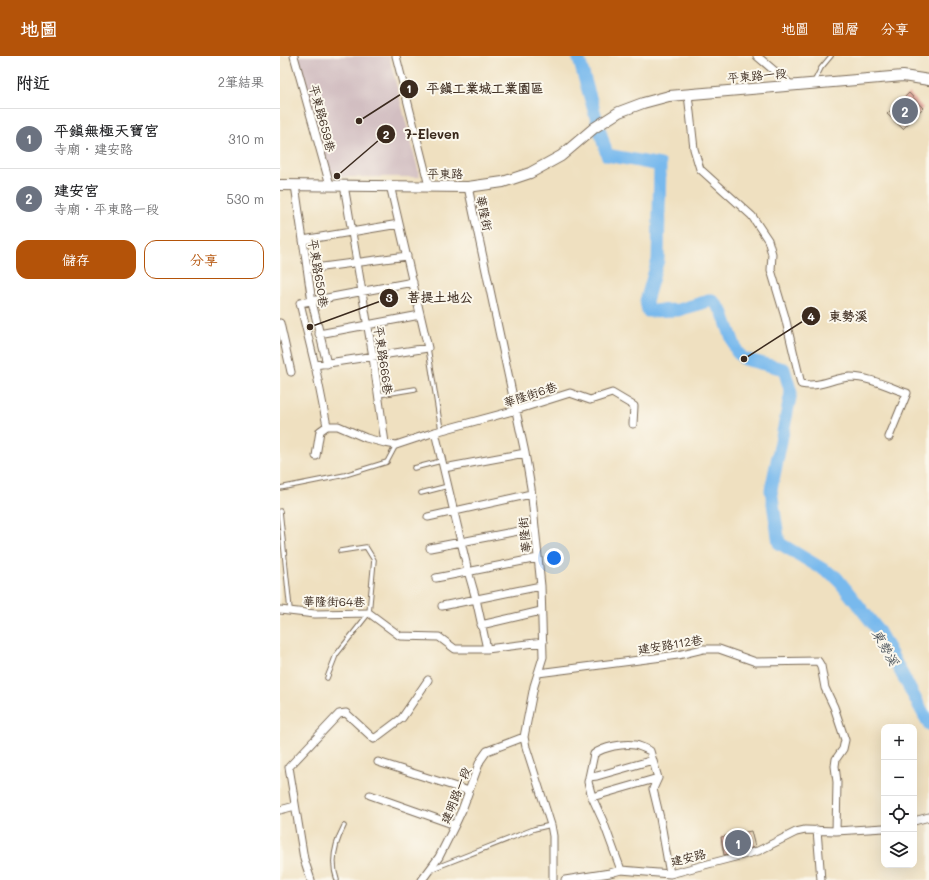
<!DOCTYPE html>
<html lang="zh-TW">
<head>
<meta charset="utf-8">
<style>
  body { margin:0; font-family:Mali,"LXGW WenKai TC",sans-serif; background:#f6f6f6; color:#202124 }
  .controls { position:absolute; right:12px; bottom:12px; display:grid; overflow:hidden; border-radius:8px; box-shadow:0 4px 16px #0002 }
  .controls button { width:36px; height:36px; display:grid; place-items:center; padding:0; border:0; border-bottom:1px solid #e0e0e0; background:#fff; color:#202124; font:20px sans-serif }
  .you { position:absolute; left:274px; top:502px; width:14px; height:14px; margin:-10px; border:3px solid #fff; border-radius:50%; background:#1a73e8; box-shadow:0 0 0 6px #1a73e833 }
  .badge { display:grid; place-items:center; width:26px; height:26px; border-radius:50%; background:#b45309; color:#fff; font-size:13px; font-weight:700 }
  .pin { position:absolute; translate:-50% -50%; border:2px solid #fff; box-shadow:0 1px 4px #0006 }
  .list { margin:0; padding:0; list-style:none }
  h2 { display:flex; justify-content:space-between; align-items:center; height:52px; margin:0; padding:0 16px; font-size:17px }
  h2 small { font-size:13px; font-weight:400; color:#757577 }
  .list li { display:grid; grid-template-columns:26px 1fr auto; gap:12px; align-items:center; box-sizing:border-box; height:60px; padding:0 16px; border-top:1px solid #e0e0e0 }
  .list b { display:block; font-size:15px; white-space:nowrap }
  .list p { margin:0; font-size:13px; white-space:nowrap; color:#757577 }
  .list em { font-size:13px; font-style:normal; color:#757577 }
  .actions { display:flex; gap:8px; padding:12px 16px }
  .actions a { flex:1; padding:9px 0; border:1px solid #b45309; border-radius:12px; text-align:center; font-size:14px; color:#b45309 }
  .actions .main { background:#b45309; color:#fff }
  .icon { flex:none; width:22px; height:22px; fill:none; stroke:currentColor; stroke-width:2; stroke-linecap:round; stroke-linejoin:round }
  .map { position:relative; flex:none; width:649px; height:824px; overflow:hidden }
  header { display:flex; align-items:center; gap:24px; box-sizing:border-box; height:56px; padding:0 20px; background:#b45309; color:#fff }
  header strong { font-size:19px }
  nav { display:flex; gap:22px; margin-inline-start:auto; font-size:14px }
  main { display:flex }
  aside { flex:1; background:#fff }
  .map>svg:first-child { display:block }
  .industrial { fill:#d2bec1 }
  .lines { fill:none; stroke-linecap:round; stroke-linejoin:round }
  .river { stroke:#78b9ed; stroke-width:13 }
  .building { fill:#de948a }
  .lane-casing { stroke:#7a6a57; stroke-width:5.5 }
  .street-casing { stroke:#7a6a57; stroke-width:9 }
  .secondary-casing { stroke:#7a6a57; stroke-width:12 }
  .lane { stroke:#fff; stroke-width:3.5 }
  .street { stroke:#fff; stroke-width:7 }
  .secondary { stroke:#fff; stroke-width:10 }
  .labels { text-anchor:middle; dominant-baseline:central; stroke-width:4; stroke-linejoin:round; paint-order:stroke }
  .street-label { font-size:12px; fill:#3b2a1e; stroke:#fbf7ec }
  .water-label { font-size:13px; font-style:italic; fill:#4d555c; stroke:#fbf7ec }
  .leader { fill:none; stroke:#3b2a1e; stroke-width:1.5 }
  .callout-dot { fill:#3b2a1e; stroke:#fbf7ec; stroke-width:1.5 }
  .mark-label { font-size:12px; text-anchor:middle; font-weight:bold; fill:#fff }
  .callout-label { font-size:13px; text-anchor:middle; font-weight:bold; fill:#3b2a1e; stroke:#fbf7ec; stroke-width:4; stroke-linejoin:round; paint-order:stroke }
</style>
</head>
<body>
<header>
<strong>地圖</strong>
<nav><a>地圖</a><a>圖層</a><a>分享</a></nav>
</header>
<main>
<aside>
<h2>附近<small>2筆結果</small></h2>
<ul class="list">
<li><span class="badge" style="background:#6b7280">1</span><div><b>平鎮無極天寶宮</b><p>寺廟 · 建安路</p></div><em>310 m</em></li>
<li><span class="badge" style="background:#6b7280">2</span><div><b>建安宮</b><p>寺廟 · 平東路一段</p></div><em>530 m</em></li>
</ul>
<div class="actions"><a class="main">儲存</a><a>分享</a></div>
</aside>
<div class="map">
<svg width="649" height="824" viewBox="0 0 649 824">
  <rect width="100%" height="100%" fill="#fbf7ec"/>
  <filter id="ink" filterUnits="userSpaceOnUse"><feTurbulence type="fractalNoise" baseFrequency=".025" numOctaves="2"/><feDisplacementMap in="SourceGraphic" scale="8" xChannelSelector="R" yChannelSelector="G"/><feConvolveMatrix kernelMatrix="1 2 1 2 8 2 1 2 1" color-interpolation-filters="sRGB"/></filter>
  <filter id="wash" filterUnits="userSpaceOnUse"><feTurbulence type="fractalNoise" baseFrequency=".012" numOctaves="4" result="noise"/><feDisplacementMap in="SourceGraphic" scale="16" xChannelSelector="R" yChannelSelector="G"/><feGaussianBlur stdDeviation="0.9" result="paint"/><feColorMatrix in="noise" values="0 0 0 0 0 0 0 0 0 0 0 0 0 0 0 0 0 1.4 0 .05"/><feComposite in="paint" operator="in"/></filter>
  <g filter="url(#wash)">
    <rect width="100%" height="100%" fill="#efe0c0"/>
    <path class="industrial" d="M16,0h93l31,121h-91z"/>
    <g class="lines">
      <path class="river" d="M298,0l29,99 53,10 -2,95 -12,41 2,10 30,-1 34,-10 10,11 15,41 7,7 40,10 7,24 -20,97 8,53 57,34 42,53 51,94"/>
    </g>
    <g id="blocks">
      <path class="building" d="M629,37l14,15 -20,21 -16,-15z
        M471,775l4,16 -31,8 -3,-18z"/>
    </g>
  </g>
  <g filter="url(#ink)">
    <use href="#blocks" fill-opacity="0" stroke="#7a6a57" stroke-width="1"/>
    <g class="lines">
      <g class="lane-casing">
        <path id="lane" d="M534,26l7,-14 10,-12
          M148,292l13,82
          M99,339l36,-6
          M134,412l27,-7
          M0,432l65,-13 42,-13 9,-17
          M141,437l27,-7
          M0,455l10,99
          M47,622l9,-23 33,-42 5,-53 -8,-13 -26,4
          M152,813l102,-40 17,-4
          M57,824c-7,-19 -2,-37 7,-54"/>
      </g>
      <g class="street-casing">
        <path id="street" d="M14,0l36,129
          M116,0l33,130
          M477,0l34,29
          M408,38l6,55 6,20 52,47 16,24 4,14 -1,16 14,47 16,67c19,4 31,-6 49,-7 19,0 39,10 57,16l-18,44
          M15,129l17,117 15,62
          M64,129l29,172 12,86
          M188,131l57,266 6,35 10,98 2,71 -9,29 -10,51 2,10 25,78 2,11v44
          M23,184l96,-16
          M27,213l100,-13
          M0,267l11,49
          M39,278l101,-19
          M35,309l113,-17 -38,-163
          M47,370l-12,-61 -15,-62 113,-21
          M155,376l33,139 8,28 11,50
          M36,400l4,-25 7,-5h11l28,12 19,5 11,2 39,-13 81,-22 54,-17 20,7 22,-7 22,13 -1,18
          M164,412l81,-15
          M148,461l103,-23
          M150,492l104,-20
          M156,522l102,-20
          M162,550l99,-20
          M0,554l35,4 54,-1 31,23 39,1 16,12h32l56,-7
          M201,569l60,-14
          M258,617l140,-18 25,-6h16l37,13 62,-1 3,5 4,22 9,19 11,33 -2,9 -7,10 -1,7 2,16 -1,49
          M98,706l91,29
          M309,721l8,-1 56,-16
          M90,739l85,30
          M312,741l66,-19
          M0,754l15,-4
          M634,765l15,-4
          M537,774l4,50
          M341,814l-18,-49 -11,-24 -4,-15 6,-28c10,-7 29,-11 41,-9 5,1 11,4 15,6l8,27 -5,11 7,29 10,56
          M31,824l-7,-21 -15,-92 50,-53 7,-1 28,26 28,-21 26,-38
          M142,824l17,-23 16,-32 7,-15 18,-49 7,-10 37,-14
          M285,824l45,-7 11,-3 49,4 88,-23 38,-19 9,-2 31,1 48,-3"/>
      </g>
      <g class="secondary-casing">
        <path id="secondary" d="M0,129l188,2 35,-5 27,-9 31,-17 33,-28 25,-16 24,-9 26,-7 234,-20 26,4"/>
      </g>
      <use href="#lane" class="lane"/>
      <use href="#street" class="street"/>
      <use href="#secondary" class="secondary"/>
    </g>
  </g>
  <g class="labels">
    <g class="street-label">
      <text transform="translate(477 19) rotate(-5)">平東路一段</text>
      <text transform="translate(43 62) rotate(75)">平東路659巷</text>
      <text transform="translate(165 117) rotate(1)">平東路</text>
      <text transform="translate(205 157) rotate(78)">華隆街</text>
      <text transform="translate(39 217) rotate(81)">平東路650巷</text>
      <text transform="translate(104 304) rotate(82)">平東路666巷</text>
      <text transform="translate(250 338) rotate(-18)">華隆街6巷</text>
      <text transform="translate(244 479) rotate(-96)">華隆街</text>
      <text transform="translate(54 545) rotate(1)">華隆街64巷</text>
      <text transform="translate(390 588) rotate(-9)">建安路112巷</text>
      <text transform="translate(175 739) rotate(-68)">建明路一段</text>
      <text transform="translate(408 801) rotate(-14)">建安路</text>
    </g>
    <g class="water-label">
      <text transform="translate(606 591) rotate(60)">東勢溪</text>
    </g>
  </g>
  <path class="leader" d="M79 65L129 33M57 120L106 78M30 271L109 242M464 303L531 260"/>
  <g class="callout-dot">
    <circle cx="79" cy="65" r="4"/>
    <circle cx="57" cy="120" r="4"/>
    <circle cx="30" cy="271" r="4"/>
    <circle cx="464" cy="303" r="4"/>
    <circle cx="129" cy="33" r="10"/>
    <circle cx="106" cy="78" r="10"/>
    <circle cx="109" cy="242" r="10"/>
    <circle cx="531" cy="260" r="10"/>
  </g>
  <g class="mark-label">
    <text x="129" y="37">1</text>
    <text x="106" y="83">2</text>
    <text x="109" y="246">3</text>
    <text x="531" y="265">4</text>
  </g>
  <g class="callout-label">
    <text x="205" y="37">平鎮工業城工業園區</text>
    <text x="152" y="83">7-Eleven</text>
    <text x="160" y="246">菩提土地公</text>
    <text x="568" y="265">東勢溪</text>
  </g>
</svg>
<div class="controls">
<button>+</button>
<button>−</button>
<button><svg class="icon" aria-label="locate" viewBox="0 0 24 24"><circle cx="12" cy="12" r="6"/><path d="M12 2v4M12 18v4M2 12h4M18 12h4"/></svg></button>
<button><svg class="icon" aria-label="layers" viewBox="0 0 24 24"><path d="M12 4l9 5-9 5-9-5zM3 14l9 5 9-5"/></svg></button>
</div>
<div class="you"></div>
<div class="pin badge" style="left:458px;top:787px;background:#6b7280">1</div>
<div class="pin badge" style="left:625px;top:55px;background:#6b7280">2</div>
</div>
</main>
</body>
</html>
